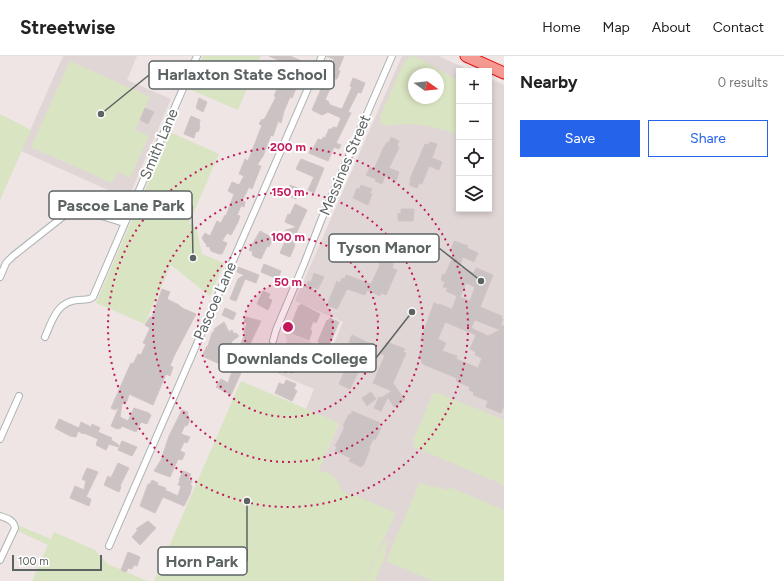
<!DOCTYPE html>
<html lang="en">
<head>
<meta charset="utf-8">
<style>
  body { margin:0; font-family:Figtree,sans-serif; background:#f6f6f6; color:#222 }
  .controls { position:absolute; right:12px; top:12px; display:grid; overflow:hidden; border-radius:0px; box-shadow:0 2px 6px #0003 }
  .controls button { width:36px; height:36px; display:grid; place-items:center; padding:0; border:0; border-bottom:1px solid #e0e0e0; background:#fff; color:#222; font:20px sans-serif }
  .compass { position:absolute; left:408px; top:12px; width:36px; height:36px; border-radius:50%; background:#fff; box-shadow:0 2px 6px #0003; rotate:105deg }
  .scale { position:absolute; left:12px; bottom:10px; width:90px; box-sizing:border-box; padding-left:4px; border:2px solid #5c6463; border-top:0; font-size:11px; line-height:14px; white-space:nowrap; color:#5c6463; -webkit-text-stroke:3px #fff; paint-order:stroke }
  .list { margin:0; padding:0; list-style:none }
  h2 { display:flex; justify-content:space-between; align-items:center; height:52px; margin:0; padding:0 16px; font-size:17px }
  h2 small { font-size:13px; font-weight:400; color:#767676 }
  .actions { display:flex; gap:8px; padding:12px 16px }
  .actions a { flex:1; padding:9px 0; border:1px solid #2563eb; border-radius:0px; text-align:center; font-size:14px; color:#2563eb }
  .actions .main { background:#2563eb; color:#fff }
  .icon { flex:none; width:22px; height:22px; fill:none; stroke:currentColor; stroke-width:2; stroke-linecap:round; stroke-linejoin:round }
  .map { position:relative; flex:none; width:504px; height:525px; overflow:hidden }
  header { display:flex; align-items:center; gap:24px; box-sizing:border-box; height:56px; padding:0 20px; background:#fff; border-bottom:1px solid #e0e0e0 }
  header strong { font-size:19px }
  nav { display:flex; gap:22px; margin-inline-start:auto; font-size:14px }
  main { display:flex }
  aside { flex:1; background:#fff }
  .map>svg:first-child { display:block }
  .education { fill:#e0d6d5; fill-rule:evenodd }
  .green { fill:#d9e4c2; fill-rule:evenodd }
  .building { fill:#cbc3c3; stroke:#d2c3c3; fill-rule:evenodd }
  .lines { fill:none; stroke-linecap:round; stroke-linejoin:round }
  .street-casing { stroke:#adb3b3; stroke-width:8 }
  .highway-casing { stroke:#e40f0e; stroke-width:13 }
  .street { stroke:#fff; stroke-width:6 }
  .highway { stroke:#f69992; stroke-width:11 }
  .ring { fill:none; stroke:#c2185b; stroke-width:2; stroke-dasharray:2 4 }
  .labels { text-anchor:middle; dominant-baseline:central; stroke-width:4; stroke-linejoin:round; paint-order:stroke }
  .street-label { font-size:15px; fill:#5c6463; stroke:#fff }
  .centre { fill:#c2185b; stroke:#fff; stroke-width:2 }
  .ring-label { font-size:12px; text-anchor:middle; font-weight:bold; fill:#c2185b; stroke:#fff; stroke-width:4; stroke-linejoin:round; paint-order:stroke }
  .leader { fill:none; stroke:#5c6463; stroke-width:1.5 }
  .callout-dot { fill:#5c6463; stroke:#fff; stroke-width:1.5 }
  .callout { fill:#fff; stroke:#5c6463; stroke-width:1.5 }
  .callout-label { font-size:16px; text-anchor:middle; font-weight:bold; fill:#5c6463 }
</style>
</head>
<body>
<header>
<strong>Streetwise</strong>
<nav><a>Home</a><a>Map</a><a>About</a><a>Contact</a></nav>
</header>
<main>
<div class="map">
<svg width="504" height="525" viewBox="0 0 504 525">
  <rect width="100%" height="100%" fill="#eee5e4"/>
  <path class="education" d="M63,0h74l-10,24 44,19 -43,100 -107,-48z
    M402,0h36l34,15h-13v138h30v-131l15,7v496h-234l69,-157 -33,-15 8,-20 -35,-15 -7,-19 11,-4 4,-10 -4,-11 48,21 12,-29 -48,-21zM414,18h24v24h-24z"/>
  <path class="green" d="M203,0h58l-23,54 -49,-21z
    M411,0l5,1 43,24v54c-28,-10 -44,-13 -74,-9l-5,-4v-5l24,-55zM414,18h24v24h-24z
    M70,5l80,36 -15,33 14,6 -19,42 -13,-6 -5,11 -81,-36z
    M0,58l31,16 -31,70z
    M170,76l49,22 -30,69 7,4 6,27 22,9 -14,33 -39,-31 -26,59 -49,-21z
    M241,325l98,42 -21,49c14,-3 19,7 24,19l7,4 1,-2 46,20 -32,68h-210z
    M435,337h3l66,27v65l-90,-38 -1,-6 19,-46z
    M420,426l14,6 1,-2 12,4 2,-3 55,23v71h-71l-47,-20z
    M20,470l31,13 3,-7 41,18 13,14 39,17h-115l16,-36 -30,-14z
    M389,482l-3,10v6l-11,27h-10l16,-34z"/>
  <path class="building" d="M269,0h21l16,7 -10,22 1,1 -5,12 -2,-1 -6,14 -3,12 -3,-2 -5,15 -2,-1 -8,21 -6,9 4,1 -9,23 -3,-2 -7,14 3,1 -1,5 -3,-1 -4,9 3,1 -2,6 -7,13 -4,-2 -5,8 5,2 -5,11h-3l-8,-3 -1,-2v-2l-4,-1 1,-2 -2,-1 -3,-5 3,-5 5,3 7,-15 4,2 4,-8 1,1 8,-22 -6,-3 4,-9 7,3 5,-9 -5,-2 6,-15 3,2 14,-36 -3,-1 3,-5 2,1 12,-23 -2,-1 9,-20 -3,-1 5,-12z
    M326,0h18l-6,14 2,1 -3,8h-3l-9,21 3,1 2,4 12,4 10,-22 -2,-1 3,-8 12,5 -4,10 -3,-1 -10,20 3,1 -15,30 5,2 -2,4 -5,-2 -6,14 -19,-8 2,-5 2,1 5,-10 4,1 1,-3 2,1 4,-9h3l1,-2 4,1 4,-10 -13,-6 -6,3 -10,-5 22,-51z
    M199,42l8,4 -4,10 -7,-4z
    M145,52l9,4 -6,12 -8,-4z
    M191,60l9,4 -1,6 1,1 -2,5 -2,-1 -2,7 -10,-4z
    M391,81l8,4 -2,5 2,1 -2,5 -8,16 10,4 -3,9 -11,-5 -3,8 -7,-3 1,-2 -10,-4 4,-8 4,2 10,-22 3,-5 2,1z
    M430,86l7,2 -5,14 10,4 -3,8 -10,-4 -7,18 -3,-1 -2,5 -8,-3 2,-6h-1l15,-35 3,1z
    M301,103l23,9 -10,25 -6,-3 6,-13 -18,-8z
    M290,129l10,4 -4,10 -12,-5 2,-6 2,1z
    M361,129l11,4 -2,4 2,1 -4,11 -15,-7 4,-10 3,1z
    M101,135l19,7 -3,8 -20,-6z
    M295,148l12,6 -11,24 2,1 -4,10h1l-5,12 -10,-4 6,-14 -3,-2 3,-7 11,-3 -12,-5 3,-8 2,1z
    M401,153h13l-1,12h-15v-8l3,1z
    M260,175l13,7 -4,9 -2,-1 -6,13 -6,-2 -3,-2 1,-3 -4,-2z
    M386,180l5,2 -4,7 2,1 -1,1 4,2 -5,11 7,4 -2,4 5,2 -11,25 -5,-2 -1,3 -13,-6 -2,5 -18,-6 -10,20 -10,-4 10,-24 3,2 2,-5 3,1 1,-4 25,9 9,-19 -3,-10 -2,-1 2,-5 -3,-1 2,-5 3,1 2,-2 1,1z
    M454,185l14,5 -1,2 11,5 -4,9 -11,-5 -4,10 15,6 2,-5 17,7 -13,32 22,9 -1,2 2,1 -2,6 3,1v80l-3,7 -15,-6 2,-6 -15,-6 1,-3 -5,-2 1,-3 -14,-6 1,-3 -32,-13 -4,-3 1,-2 -4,-2 6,-15 -4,-2 14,-38 5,2v-1l13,5 5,-13 -11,-5 2,-3 -5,-1 2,-5 -4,-2 2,-6 2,1 9,-21 -4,-2zM466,227l9,4 -5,14 -10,-4zM475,264l25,10 -12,6 -17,-8zM445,266l31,13 -6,14 6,3 -1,3 7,3 -4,10 -22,-9 1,-3 -15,-5 4,-8 -8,-4z
    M264,208l17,7 -3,8 -17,-7z
    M238,211l21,8 -3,8 -11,-4 -9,22 -6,-2 8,-20 6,-4 -7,-3z
    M314,217l10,4 -6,12 -5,-2 -1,3 -6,-3 2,-6 3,1z
    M162,233l8,3 -3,7 12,6h-1l6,4 12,5 -22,42 -4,10 3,1 -3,9 -4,-2 -13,31 -24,-11 -2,7 -5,3 -2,13 8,4 6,-13 15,5v1l2,1 -4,9 -6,-2 -5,10 -14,-6 -2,3 -2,-1 -1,1 -6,-3 8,-19 -4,3 -4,-2 20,-45 2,1 5,-10 3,1 5,-11 -3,-1 7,-15 -5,-3 5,-8h2z
    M263,235l7,3 -2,4 4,2 -4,10 -11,-6z
    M301,248l19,10 -4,9 -3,-2 -3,9 2,1 -3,9 -18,-7v-1l-2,-2 10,-25 1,1z
    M225,252l11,5 -3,7 -11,-5z
    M246,261l15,4 -12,25 2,1 -5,9 2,1 -17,38 -15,-8 5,-8 7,4 5,-14 -12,-7 -1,2 -16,-7 1,-2 -2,-1 4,-8h1l4,-13 3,-3 -1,-1 10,-7 5,10 3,-2 2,4 2,-1 3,3 -7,5 -2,6 -6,-3 -3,9 11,5 3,-7 2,1 10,-22 -3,3 3,-10 -3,-1z
    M330,262l9,4 -11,26 -10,-4 1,-2 -1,-1 9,-21 1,1z
    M352,279l19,9 -8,19 2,1 -2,5 -3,-1 -10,21 -11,-5 9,-21 -7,-3 3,-7 12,5 5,-10 -12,-6z
    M387,286l18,7 -2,3 3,1 -13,30 12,17 -11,7 -6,-10 -7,14 -7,-3 5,-11 2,1 11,-7 -19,-8 12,-28 -4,-1z
    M286,324l10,4 -2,5 3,2 -5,10 -17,-8 4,-10 5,2z
    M371,336l5,7 -9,7 -5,-8z
    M182,354l6,2 -1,3 2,1 -1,2 2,1 -3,7 -2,-1 -4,9 9,3 -3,6 -3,-1 -4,9 5,2 -3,7 -4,-1 -8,18 -16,-6 7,-11 8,-24z
    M352,355l28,12 -2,4 3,1 -6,12 -2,-1 -4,9 1,1 -7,17 -1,-1 -1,2 -12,-6 2,-3 -16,-7 2,-4 -2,-1 10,-19 -2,-1 6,-12 2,1z
    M59,363l20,9 2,-6 10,5 1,-3 8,4 -2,4 14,6 -1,2 8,5 -1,2 -9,-3 -3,6 -10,-5 2,-6 -14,-6 -1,1 -5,-3 -2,6 -6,-1 -15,-8z
    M122,385l15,6 -5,9 -14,-6z
    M118,407l11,5 -9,18 1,1 -2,5 -15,-7 4,-9 3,2z
    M87,412l11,4 -12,25 5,2 -2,7 -19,-8 5,-12 9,4 2,-9 -4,-2z
    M183,415l8,3 -3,5 4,2 -2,4 2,1 -2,8 -6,12 -21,-9 -8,16 -15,-7 8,-22h2l2,-4 6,3 -1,2 9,3 -1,2 13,6 3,-10 -3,-1 2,-5h-1z
    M148,465l8,7 -16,17 -8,-8 6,-7 -2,-1z
    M128,496l12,5 -3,9 -3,-1 -2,4 -4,-1 -2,4 -5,-2z"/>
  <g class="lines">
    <g class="street-casing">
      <path id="street" d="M0,221l6,-14 7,-7 52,-41c19,-8 41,3 60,8
        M45,281c7,-16 12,-36 33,-37 6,-1 10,1 15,-3l104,-241
        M273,285l3,-11 28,-66 18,-46 70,-162
        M0,383l19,-43
        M0,460c6,2 14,4 15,12l-15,32
        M109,490l213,-490"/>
    </g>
    <g class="highway-casing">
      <path id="highway" d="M466,0l38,17"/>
    </g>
    <use href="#street" class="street"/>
    <use href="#highway" class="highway"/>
  </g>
  <circle cx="288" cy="271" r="45" fill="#c2185b" fill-opacity=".12"/>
  <g class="ring">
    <circle cx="288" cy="271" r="45"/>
    <circle cx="288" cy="271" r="90"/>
    <circle cx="288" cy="271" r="135"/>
    <circle cx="288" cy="271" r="180"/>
  </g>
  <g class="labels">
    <g class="street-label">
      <text transform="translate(159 88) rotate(-67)">Smith Lane</text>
      <text transform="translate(345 109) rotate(-67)">Messines Street</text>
      <text transform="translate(215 245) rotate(-66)">Pascoe Lane</text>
    </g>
  </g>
  <circle cx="288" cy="271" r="6" class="centre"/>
  <g class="ring-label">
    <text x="288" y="95">200 m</text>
    <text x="288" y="140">150 m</text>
    <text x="288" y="185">100 m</text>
    <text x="288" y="230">50 m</text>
  </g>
  <path class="leader" d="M101 58L149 19M193 202L192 149M481 225L439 192M412 256L376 302M247 445L247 505"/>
  <g class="callout-dot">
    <circle cx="101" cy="58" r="4"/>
    <circle cx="193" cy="202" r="4"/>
    <circle cx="481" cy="225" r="4"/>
    <circle cx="412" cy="256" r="4"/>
    <circle cx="247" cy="445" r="4"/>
  </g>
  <g class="callout">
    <rect x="149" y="5" width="185" height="28" rx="4"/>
    <rect x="49" y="135" width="143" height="28" rx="4"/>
    <rect x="329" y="178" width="110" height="28" rx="4"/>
    <rect x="219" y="288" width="157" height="28" rx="4"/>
    <rect x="158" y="491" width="89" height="28" rx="4"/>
  </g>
  <g class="callout-label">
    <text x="242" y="24">Harlaxton State School</text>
    <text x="121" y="155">Pascoe Lane Park</text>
    <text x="384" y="197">Tyson Manor</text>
    <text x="297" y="308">Downlands College</text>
    <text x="202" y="511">Horn Park</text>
  </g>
</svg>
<div class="controls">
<button>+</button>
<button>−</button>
<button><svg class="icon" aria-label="locate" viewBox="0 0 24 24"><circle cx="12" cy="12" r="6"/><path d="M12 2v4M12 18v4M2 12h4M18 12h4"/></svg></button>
<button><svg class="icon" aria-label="layers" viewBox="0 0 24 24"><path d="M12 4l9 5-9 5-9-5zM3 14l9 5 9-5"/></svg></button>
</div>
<svg class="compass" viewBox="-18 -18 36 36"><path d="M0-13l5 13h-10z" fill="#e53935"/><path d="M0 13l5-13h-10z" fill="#767676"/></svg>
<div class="scale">100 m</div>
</div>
<aside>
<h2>Nearby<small>0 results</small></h2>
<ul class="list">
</ul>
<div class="actions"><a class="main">Save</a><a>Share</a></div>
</aside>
</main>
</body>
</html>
